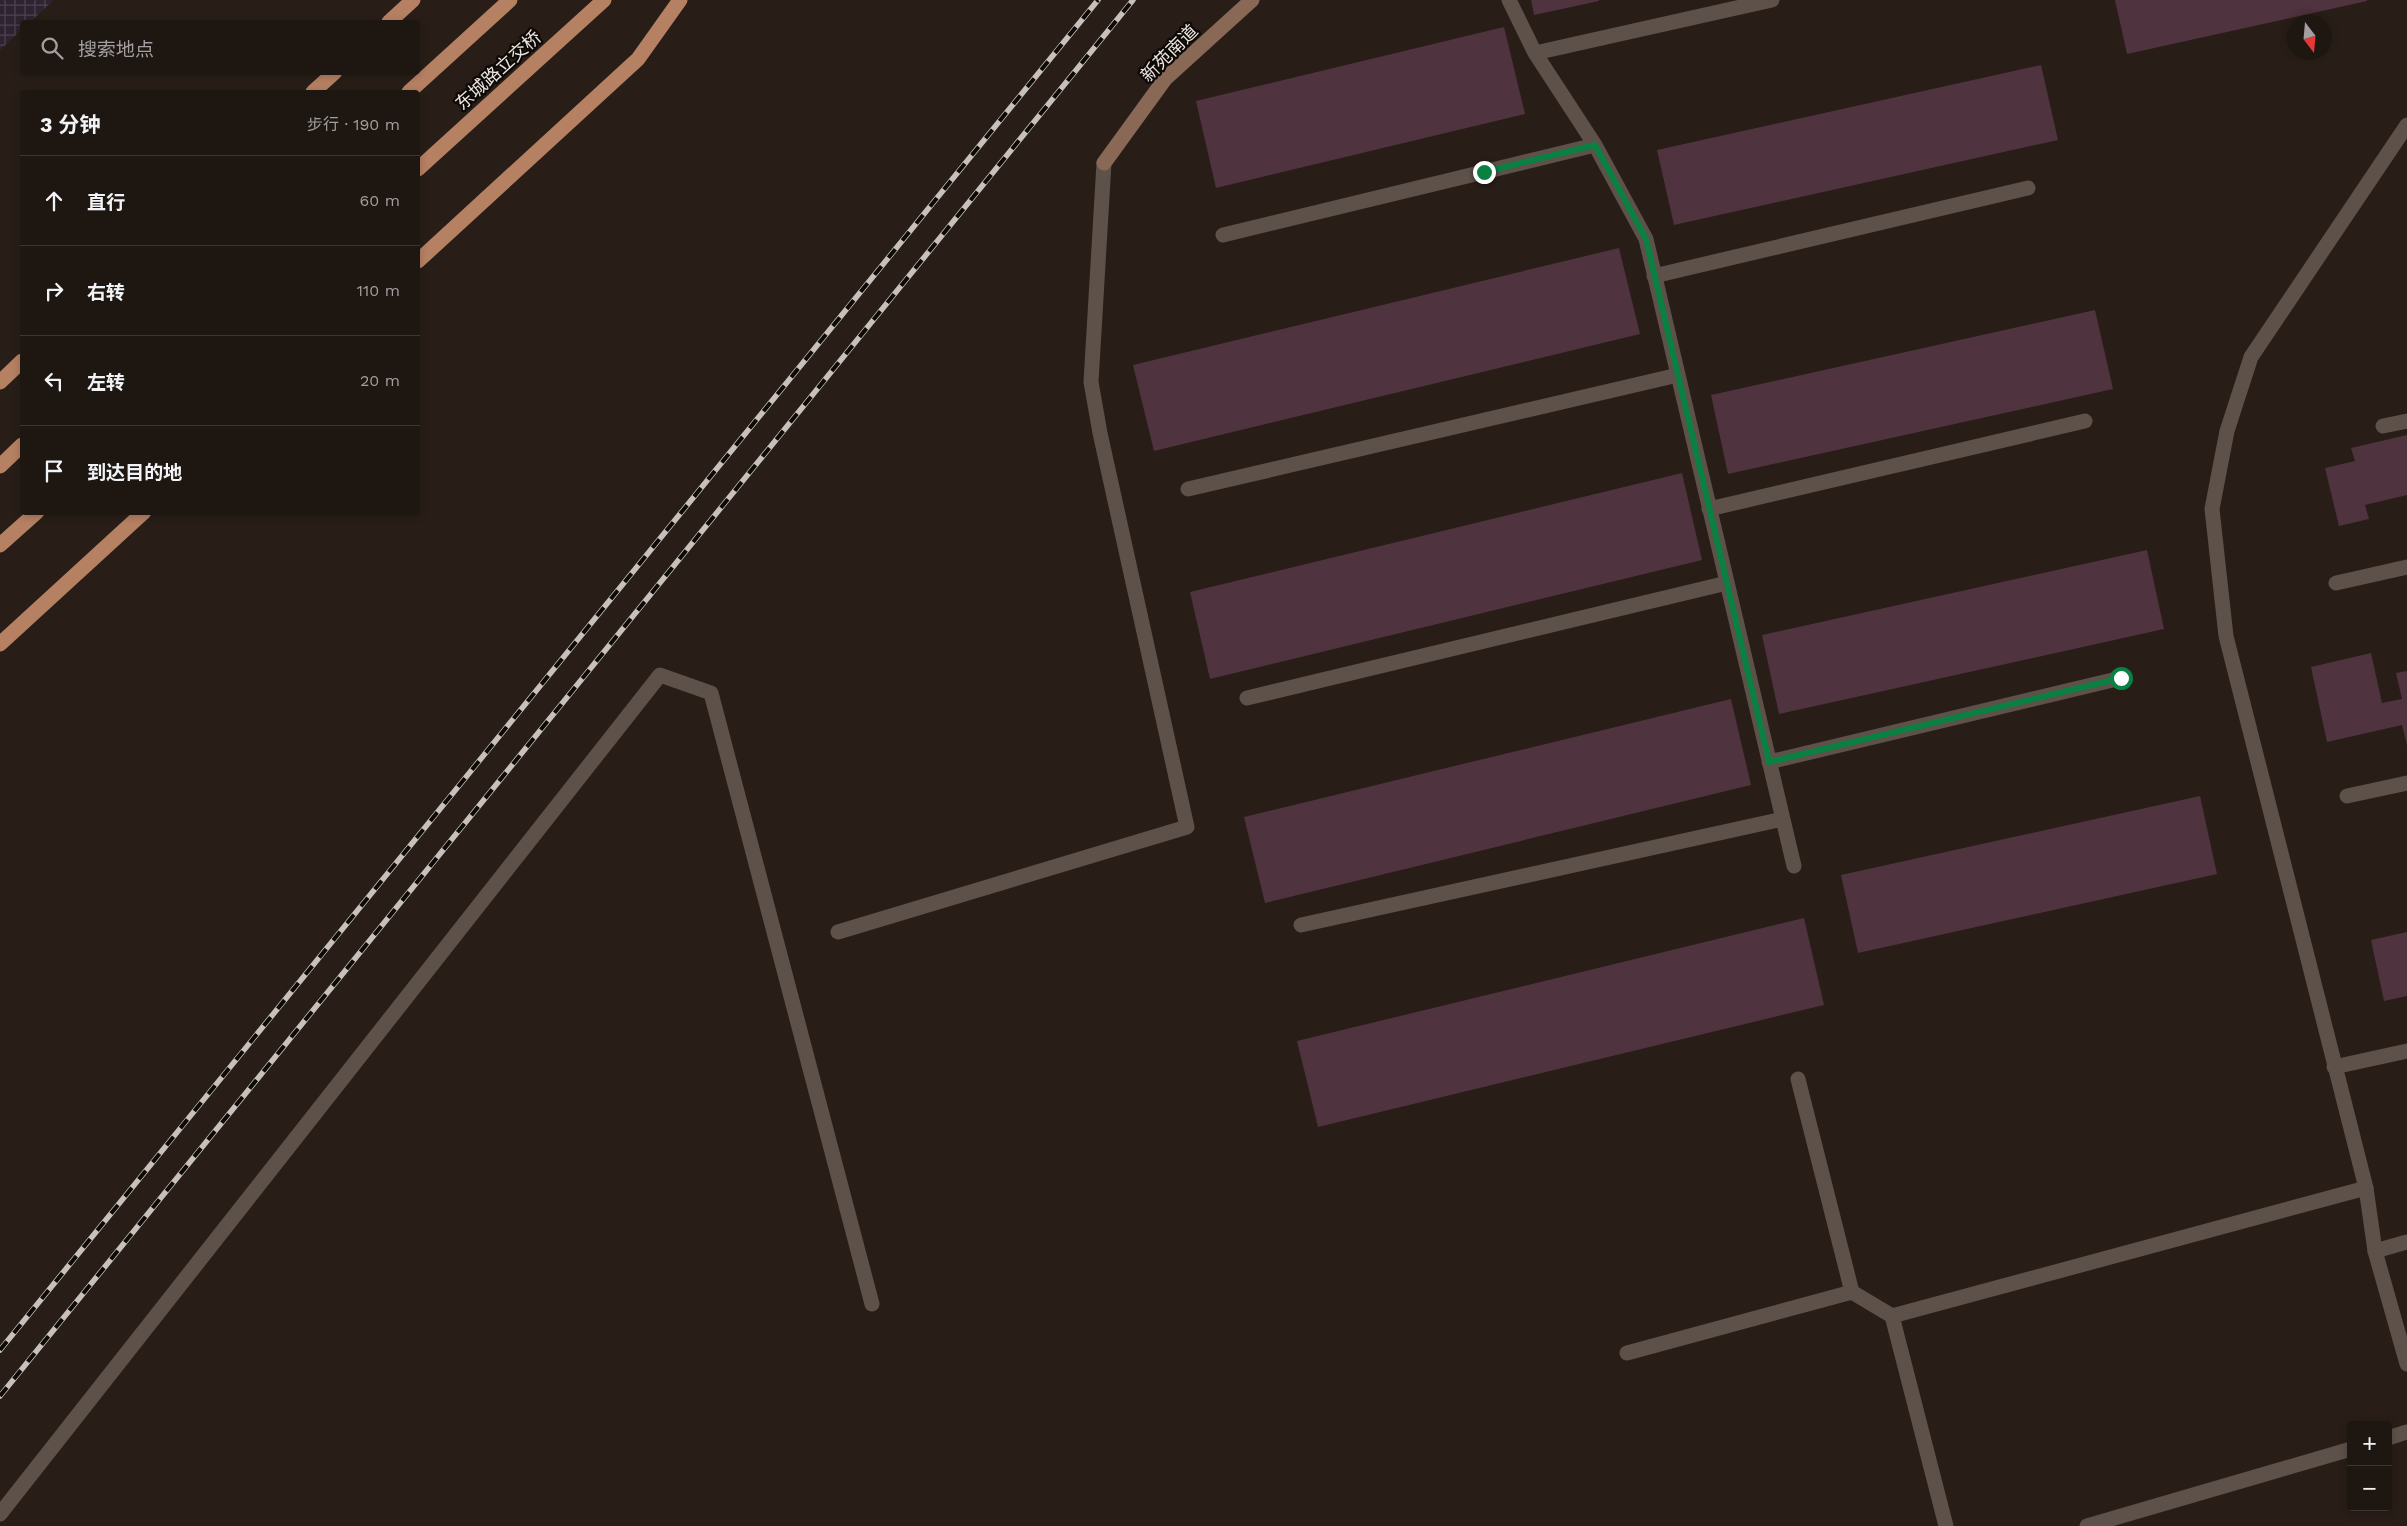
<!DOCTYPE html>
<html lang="zh">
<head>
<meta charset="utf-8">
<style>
  body { margin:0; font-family:"Work Sans","Noto Sans SC",sans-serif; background:#261f1a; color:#f1f3f6 }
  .controls { position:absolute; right:15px; bottom:15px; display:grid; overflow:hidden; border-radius:5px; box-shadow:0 2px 8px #0003 }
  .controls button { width:45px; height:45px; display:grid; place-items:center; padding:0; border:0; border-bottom:1px solid #3c3531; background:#1e1611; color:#f1f3f6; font:25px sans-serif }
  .compass { position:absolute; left:2287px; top:15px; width:45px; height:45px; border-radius:50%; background:#1e1611; box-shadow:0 2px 8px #0003; rotate:164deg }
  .stop { position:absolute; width:15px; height:15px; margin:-11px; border:4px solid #0b8043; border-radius:50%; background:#fff }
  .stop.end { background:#0b8043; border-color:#fff; box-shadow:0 1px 5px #0008 }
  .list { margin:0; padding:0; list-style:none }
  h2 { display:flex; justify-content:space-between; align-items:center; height:65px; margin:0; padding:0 20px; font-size:21px }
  h2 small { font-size:16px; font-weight:400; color:#a19f9f }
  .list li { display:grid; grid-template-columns:32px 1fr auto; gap:15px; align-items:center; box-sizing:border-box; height:90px; padding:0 20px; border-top:1px solid #3c3531 }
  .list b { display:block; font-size:19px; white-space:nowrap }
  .list em { font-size:16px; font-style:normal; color:#a19f9f }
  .icon { flex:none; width:28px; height:28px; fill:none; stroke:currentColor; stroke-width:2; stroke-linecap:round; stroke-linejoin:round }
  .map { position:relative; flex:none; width:2407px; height:1526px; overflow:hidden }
  .search { position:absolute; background:#1e1611; box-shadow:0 2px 8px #0003; left:20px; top:20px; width:400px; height:55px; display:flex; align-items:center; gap:12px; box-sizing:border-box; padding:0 18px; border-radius:5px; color:#a19f9f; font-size:19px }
  .panel { position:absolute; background:#1e1611; box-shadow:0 2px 8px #0003; left:20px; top:90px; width:400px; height:425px; border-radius:5px }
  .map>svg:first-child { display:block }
  .industrial { fill:url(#industrial-grid) }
  .building { fill:#4f333e }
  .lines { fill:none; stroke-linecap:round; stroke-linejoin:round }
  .lane { stroke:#5d5149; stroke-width:15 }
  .street { stroke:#5d5149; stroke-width:15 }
  .secondary { stroke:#8a6856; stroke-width:15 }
  .primary { stroke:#b68063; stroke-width:15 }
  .rail-casing { stroke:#c8c1bb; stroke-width:5.5 }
  .rail { stroke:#0d0906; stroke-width:4; stroke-dasharray:11; stroke-linecap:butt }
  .route { stroke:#0b8043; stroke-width:6 }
  .labels { text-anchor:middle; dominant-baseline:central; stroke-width:4.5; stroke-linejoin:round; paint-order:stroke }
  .street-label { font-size:18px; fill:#ede6e1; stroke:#0d0906 }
</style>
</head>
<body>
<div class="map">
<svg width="2407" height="1526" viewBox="0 0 2407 1526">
  <defs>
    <pattern id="industrial-grid" width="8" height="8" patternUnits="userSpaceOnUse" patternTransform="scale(1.25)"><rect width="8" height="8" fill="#2e2331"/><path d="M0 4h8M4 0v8" fill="none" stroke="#4d434f"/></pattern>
  </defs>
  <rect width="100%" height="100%" fill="#281e17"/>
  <path class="industrial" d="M0,0h54l-24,22h-8v7l-22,21z"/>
  <path class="building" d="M1531,0h68v1l-65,14z
    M2115,0h252v1l-240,53z
    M1504,27l21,87 -309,74 -20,-87z
    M2041,65l17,75 -384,85 -17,-75z
    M1619,248l21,86 -486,117 -21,-86z
    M2095,310l18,79 -385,85 -17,-79z
    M2407,435v60l-42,10 4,14 -30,7 -14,-58 30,-7 -4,-13z
    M1682,473l20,87 -492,119 -20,-87z
    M2147,550l17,79 -385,85 -17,-79z
    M2371,653l11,50 20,-4 -6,-26 11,-2v74l-5,-20 -75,17 -16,-75z
    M1731,699l20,86 -486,118 -21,-86z
    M2200,796l17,78 -359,79 -17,-78z
    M1804,918l20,87 -506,122 -21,-86z
    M2407,932v64l-23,5 -13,-61z"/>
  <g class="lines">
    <path class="lane" d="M1509,0l26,53 60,92 51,94 148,627
      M1535,53l237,-53
      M1223,235l372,-90
      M1654,276l374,-88
      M2383,426l24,-5
      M1188,489l490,-114
      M1709,509l376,-88
      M2336,583l71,-16
      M1247,698l480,-115
      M1769,762l352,-84
      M2347,796l60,-13
      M1301,925l482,-106
      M1798,1079l54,213
      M2375,1251l32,-9
      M1892,1316l54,210
      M1627,1353l225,-61 40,24 474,-128"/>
    <path class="street" d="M2407,125l-156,232 -24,74 -15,78 14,127 140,552 9,63 32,113
      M838,932l349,-105 -87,-394 -9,-51 13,-219
      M2334,1067l73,-16
      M2388,1438l19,-6
      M0,1514l660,-839 51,18 161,611
      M2087,1526l264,-77"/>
    <path class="secondary" d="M1104,163l61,-84 87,-79"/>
    <path class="primary" d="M389,22l24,-22
      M313,92l22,-20
      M409,92l101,-92
      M418,169l186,-169
      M418,261l220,-202 42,-59
      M0,382l22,-21
      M0,466l22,-21
      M0,545l37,-33
      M0,644l144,-132"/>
    <g class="rail-casing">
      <path id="rail" d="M0,1350l1098,-1350
        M0,1396l1133,-1396"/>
    </g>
    <use href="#rail" class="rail"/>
  </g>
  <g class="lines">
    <path class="route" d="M1484,172l111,-27 51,94 123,523 352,-84"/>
  </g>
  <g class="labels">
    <g class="street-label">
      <text transform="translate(1169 53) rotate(-45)">新苑南道</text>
      <text transform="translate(498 70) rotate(-42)">东城路立交桥</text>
    </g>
  </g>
</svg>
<div class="controls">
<button>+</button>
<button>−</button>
</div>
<svg class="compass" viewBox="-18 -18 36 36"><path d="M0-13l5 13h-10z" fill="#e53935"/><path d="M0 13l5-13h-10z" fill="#a19f9f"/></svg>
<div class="stop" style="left:2121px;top:678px"></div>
<div class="stop end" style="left:1484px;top:172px"></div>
<div class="search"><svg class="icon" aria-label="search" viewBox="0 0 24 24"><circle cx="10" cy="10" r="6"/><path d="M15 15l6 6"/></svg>搜索地点</div>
<section class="panel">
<h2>3 分钟<small>步行 · 190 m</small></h2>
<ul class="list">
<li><svg class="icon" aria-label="ahead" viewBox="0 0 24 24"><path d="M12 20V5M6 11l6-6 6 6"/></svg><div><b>直行</b></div><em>60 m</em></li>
<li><svg class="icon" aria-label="right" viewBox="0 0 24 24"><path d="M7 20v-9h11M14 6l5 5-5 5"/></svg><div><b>右转</b></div><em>110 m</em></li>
<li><svg class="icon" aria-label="left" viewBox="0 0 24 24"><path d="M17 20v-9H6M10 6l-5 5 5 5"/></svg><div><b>左转</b></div><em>20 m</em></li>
<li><svg class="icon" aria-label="arrive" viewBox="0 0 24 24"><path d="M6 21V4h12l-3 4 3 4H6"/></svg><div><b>到达目的地</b></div></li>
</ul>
</section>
</div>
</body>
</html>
